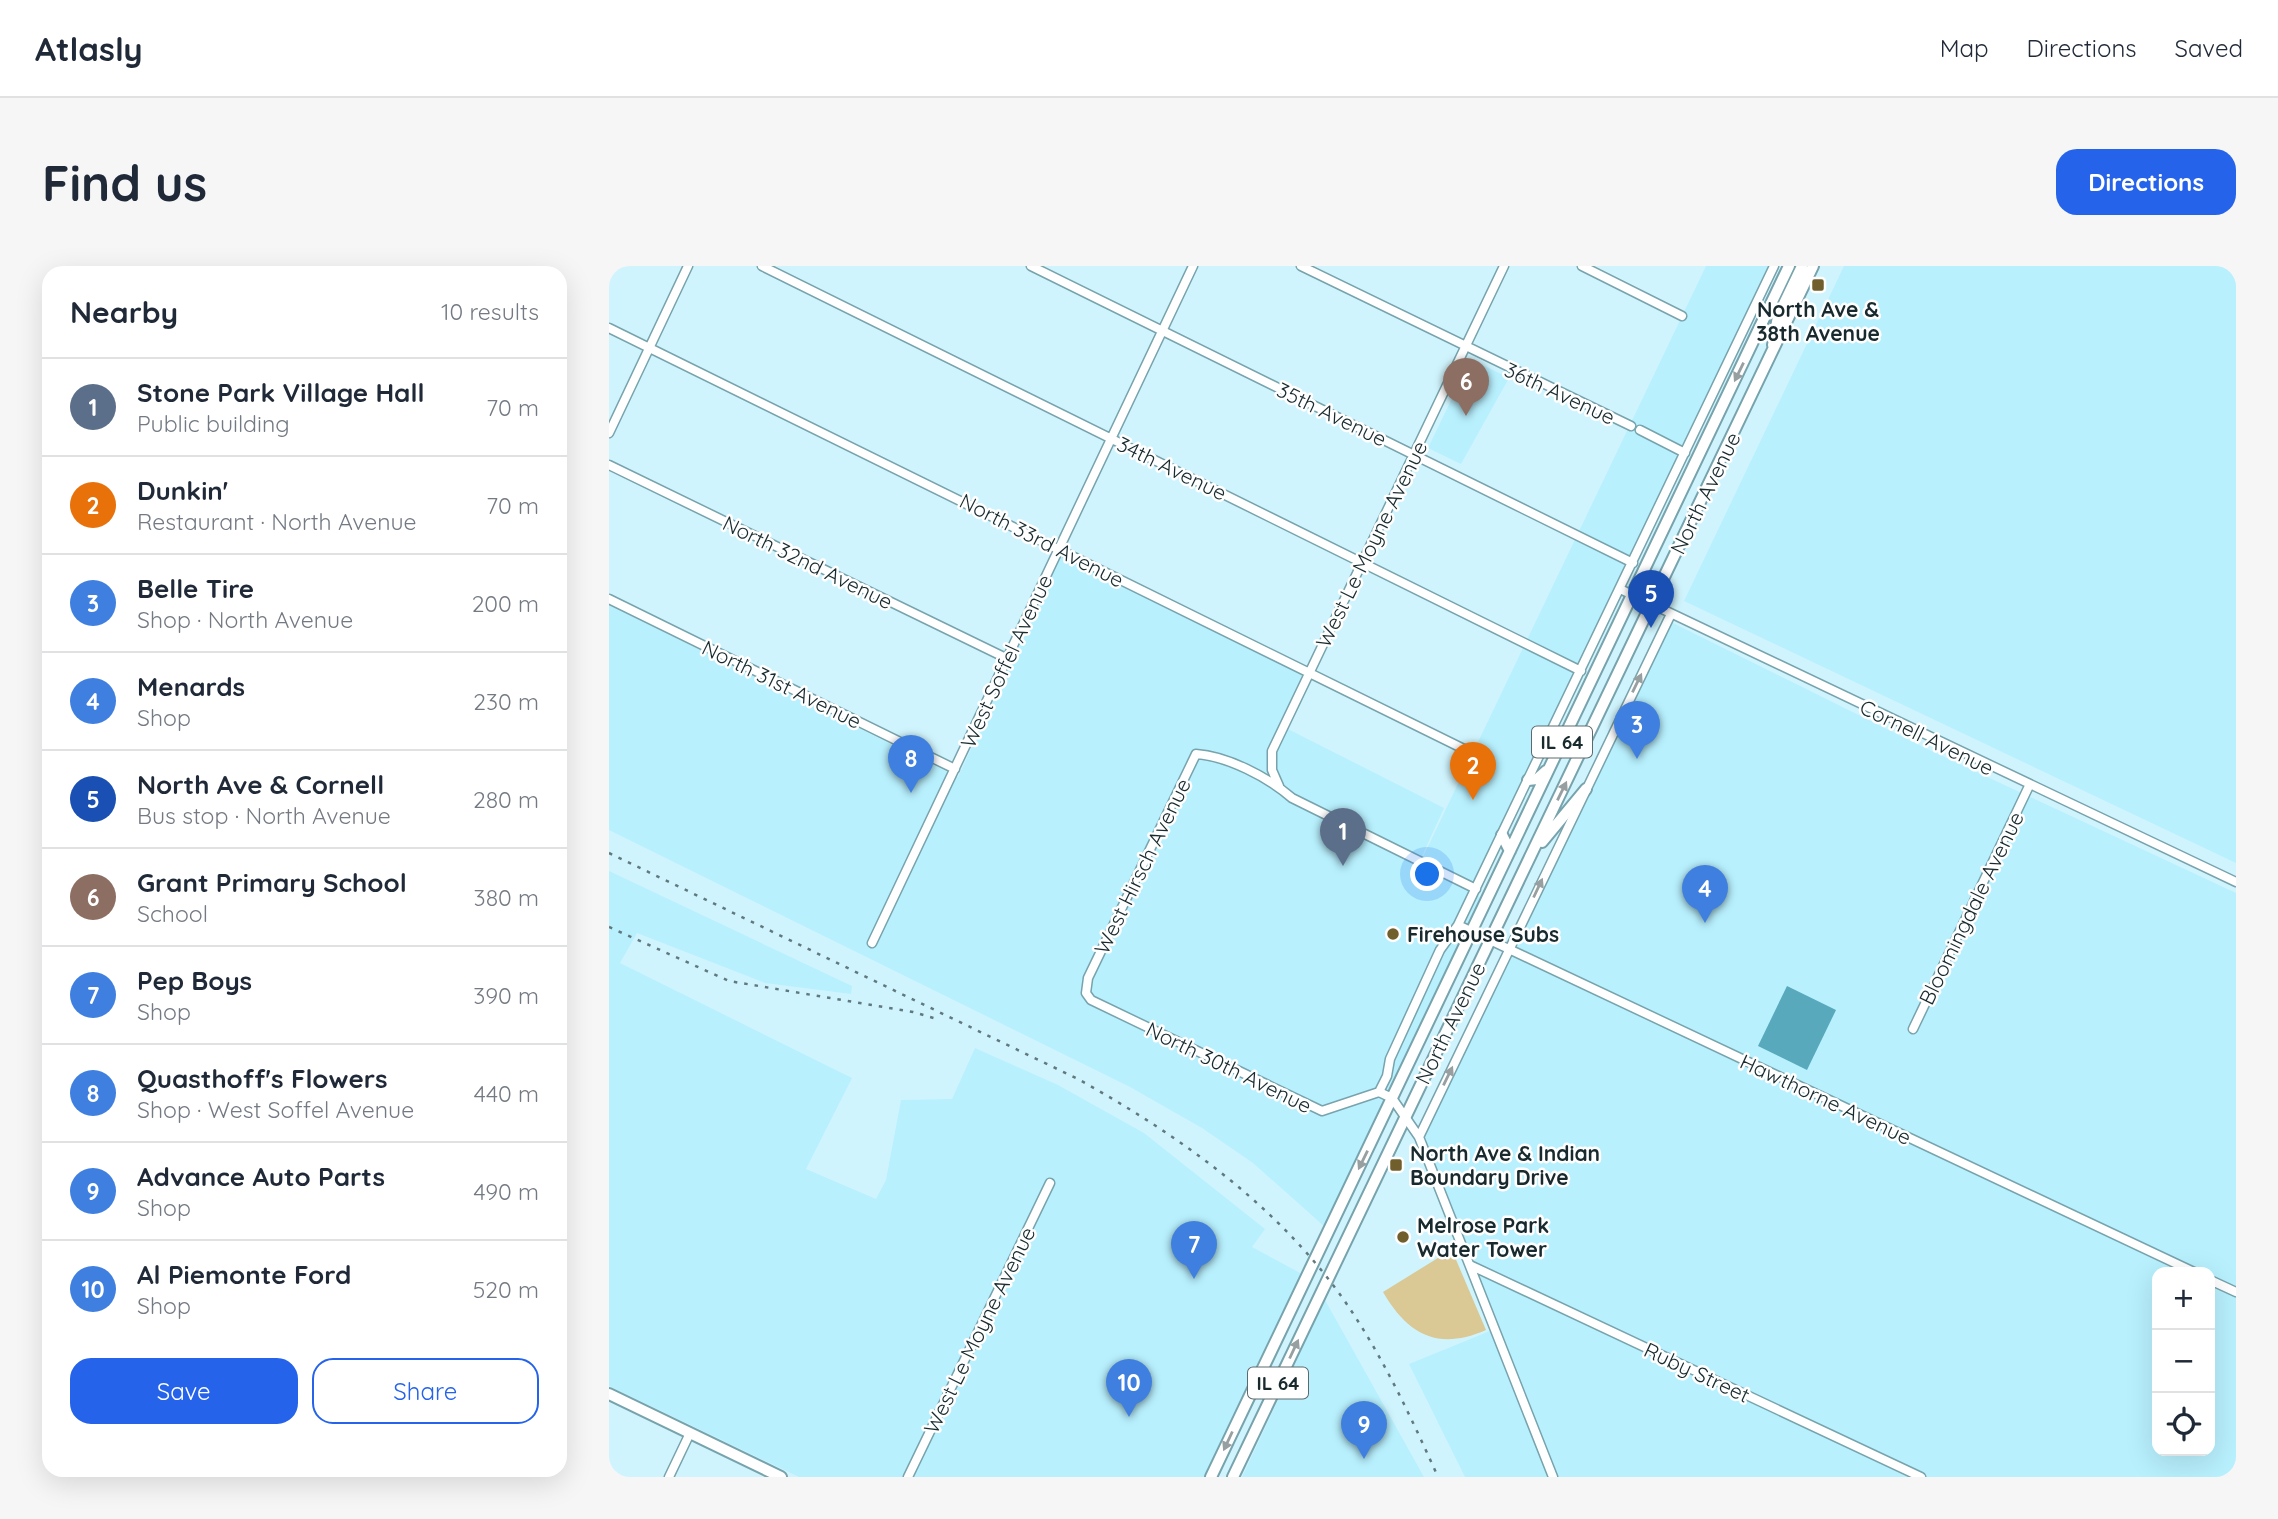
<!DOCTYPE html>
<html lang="en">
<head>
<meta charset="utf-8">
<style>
  body { margin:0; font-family:Quicksand,sans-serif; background:#f6f6f7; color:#1f2937 }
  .controls { position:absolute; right:21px; bottom:21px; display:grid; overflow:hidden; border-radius:14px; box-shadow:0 7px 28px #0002 }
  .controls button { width:63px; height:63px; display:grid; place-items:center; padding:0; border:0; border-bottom:2px solid #e0e1e3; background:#fff; color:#1f2937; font:35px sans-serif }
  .you { position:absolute; left:819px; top:609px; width:24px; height:24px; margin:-18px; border:5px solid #fff; border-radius:50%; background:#1a73e8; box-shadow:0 0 0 10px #1a73e833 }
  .badge { display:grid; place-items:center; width:46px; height:46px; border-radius:50%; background:#2563eb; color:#fff; font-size:23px; font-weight:700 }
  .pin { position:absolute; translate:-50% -58px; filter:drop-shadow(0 2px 4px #0008) }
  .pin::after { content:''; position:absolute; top:37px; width:24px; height:21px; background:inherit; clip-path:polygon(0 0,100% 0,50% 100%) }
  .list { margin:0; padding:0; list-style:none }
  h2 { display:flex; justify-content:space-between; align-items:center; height:91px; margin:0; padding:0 28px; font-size:30px }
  h2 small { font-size:23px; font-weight:400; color:#747a83 }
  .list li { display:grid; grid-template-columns:46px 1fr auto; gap:21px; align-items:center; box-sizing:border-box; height:98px; padding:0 28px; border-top:2px solid #e0e1e3 }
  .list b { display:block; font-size:26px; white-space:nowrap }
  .list p { margin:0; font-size:23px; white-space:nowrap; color:#747a83 }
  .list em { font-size:23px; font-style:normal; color:#747a83 }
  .actions { display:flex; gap:14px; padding:21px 28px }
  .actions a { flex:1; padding:16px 0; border:2px solid #2563eb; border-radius:21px; text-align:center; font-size:24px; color:#2563eb }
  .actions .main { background:#2563eb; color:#fff }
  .icon { flex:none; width:38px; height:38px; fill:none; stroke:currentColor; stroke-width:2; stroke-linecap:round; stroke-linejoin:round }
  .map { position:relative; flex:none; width:1627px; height:1211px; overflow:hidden; border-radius:21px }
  header { display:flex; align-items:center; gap:42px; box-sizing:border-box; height:98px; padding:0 35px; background:#fff; border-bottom:2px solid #e0e1e3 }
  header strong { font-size:33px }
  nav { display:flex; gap:38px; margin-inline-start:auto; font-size:24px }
  .intro { display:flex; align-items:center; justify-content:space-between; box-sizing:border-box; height:168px; padding:0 42px }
  h1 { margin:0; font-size:49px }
  .button { padding:18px 32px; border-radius:21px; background:#2563eb; color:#fff; font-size:24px; font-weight:700 }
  main { display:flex; gap:42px; padding:0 42px }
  aside { flex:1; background:#fff; border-radius:21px; box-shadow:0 7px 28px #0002 }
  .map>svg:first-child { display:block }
  .built { fill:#b8f0fe; fill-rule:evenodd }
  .green { fill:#dac895 }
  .water { fill:#57a9bb }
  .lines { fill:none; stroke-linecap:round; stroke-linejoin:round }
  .minor-casing { stroke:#77a3ad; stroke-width:11 }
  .major-casing { stroke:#77a3ad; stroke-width:14 }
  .minor { stroke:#fff; stroke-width:8 }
  .major { stroke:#fff; stroke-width:10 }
  .rail { stroke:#60797e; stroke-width:2.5; stroke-dasharray:3.5 7; stroke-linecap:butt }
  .oneway { fill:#979fa1 }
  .poi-dot { fill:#705f2d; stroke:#fff; stroke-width:2.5 }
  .labels { text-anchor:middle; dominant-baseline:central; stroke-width:5; stroke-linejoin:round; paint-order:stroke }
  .shield { fill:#fff; stroke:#5d6a6d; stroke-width:2 }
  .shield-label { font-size:19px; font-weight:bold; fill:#182a2e }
  .poi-label { font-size:21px; font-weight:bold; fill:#182a2e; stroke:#fff; text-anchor:start }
  .street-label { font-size:21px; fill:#182a2e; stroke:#fff }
</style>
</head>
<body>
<header>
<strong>Atlasly</strong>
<nav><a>Map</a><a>Directions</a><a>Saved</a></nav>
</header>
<div class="intro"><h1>Find us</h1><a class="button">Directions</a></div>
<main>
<aside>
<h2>Nearby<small>10 results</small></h2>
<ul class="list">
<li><span class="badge" style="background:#5c6f8a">1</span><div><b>Stone Park Village Hall</b><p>Public building</p></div><em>70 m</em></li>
<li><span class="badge" style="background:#e8710a">2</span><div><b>Dunkin'</b><p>Restaurant · North Avenue</p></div><em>70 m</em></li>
<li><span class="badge" style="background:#3f7fe0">3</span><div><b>Belle Tire</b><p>Shop · North Avenue</p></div><em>200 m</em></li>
<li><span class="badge" style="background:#3f7fe0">4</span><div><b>Menards</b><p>Shop</p></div><em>230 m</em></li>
<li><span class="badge" style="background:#1a4fb4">5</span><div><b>North Ave &amp; Cornell</b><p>Bus stop · North Avenue</p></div><em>280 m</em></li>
<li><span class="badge" style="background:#8d6e63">6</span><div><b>Grant Primary School</b><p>School</p></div><em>380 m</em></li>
<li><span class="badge" style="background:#3f7fe0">7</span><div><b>Pep Boys</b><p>Shop</p></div><em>390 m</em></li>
<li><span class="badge" style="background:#3f7fe0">8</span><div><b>Quasthoff's Flowers</b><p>Shop · West Soffel Avenue</p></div><em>440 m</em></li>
<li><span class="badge" style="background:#3f7fe0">9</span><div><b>Advance Auto Parts</b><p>Shop</p></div><em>490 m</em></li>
<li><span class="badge" style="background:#3f7fe0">10</span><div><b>Al Piemonte Ford</b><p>Shop</p></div><em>520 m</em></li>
</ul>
<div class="actions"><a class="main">Save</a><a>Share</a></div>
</aside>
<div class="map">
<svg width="1627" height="1211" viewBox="0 0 1627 1211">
  <rect width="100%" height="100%" fill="#d0f4fd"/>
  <path class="built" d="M1097,0h68l-298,623 -55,-28z
    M1235,0h392v597l-552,-262z
    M862,93l38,19 -48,86 -33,-16z
    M451,290l243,117 -23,52 164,83 -26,57 62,32 -155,330 -72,-64 -51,-35 -72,-41 -521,-257v-225l349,172z
    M1062,356l250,124 315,147v584h-771l-56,-113 81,-33 -75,-189zM1548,1006h53v179h-53z
    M0,605l243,115 -1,8 -86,-11 -128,-50 -17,30 232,115 -46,91 70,30 10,-19 15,-80 51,-1 23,-51 83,37 86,48 121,96 -13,18 50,27 -96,203h-407l-190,-91z
    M716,1034l99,177h-182z"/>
  <path class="green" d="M837,987l8,2 32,75c-48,21 -78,5 -103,-38z"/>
  <path class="water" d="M1178,720l49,24 -29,60 -49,-24z"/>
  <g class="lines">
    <g class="minor-casing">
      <path id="minor" d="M153,0l819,405
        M422,0l602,297
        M692,0l330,160
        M973,0l100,50
        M0,62l865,426
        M1031,164l45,23
        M0,167l79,-167
        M0,199l399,194
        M1011,323l616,293
        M0,333l346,170
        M670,520l-7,-16v-19l232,-485
        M867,623l-184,-91c-24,-21 -65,-42 -96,-44l-108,224 -2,15 5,7 231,111 57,-19 13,6 27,39 134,340
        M849,659l736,347
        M263,677l321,-677
        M1304,763l116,-243
        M770,826l8,-16 3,-17 50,-109 18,-25 316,-659
        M810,871l252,-523
        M863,1000l449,211
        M1601,1014l26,12
        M60,1211l21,-44
        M299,1211l142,-294"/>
    </g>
    <g class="major-casing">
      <path id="major" d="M1164,79l5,-29 24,-50
        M919,514l9,-1 9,-8
        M893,569l8,16
        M933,576l44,-53
        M0,1128l172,83
        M602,1211l578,-1211
        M624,1211l580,-1211"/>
    </g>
    <use href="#minor" class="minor"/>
    <use href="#major" class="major"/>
    <path class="rail" d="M0,587l469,226c102,57 201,127 268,224 37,54 65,114 92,174
      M0,661l120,54 184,31 24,7"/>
  </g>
  <defs><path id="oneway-solid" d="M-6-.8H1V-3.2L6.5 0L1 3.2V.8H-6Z" transform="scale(1.75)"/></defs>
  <g class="oneway">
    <use href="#oneway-solid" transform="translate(1130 106) rotate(116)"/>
    <use href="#oneway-solid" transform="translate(1028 417) rotate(-64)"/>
    <use href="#oneway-solid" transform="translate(953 525) rotate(-64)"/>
    <use href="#oneway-solid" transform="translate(929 622) rotate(-65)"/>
    <use href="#oneway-solid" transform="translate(839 810) rotate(-64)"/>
    <use href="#oneway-solid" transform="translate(754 894) rotate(116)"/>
    <use href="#oneway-solid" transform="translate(685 1083) rotate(-65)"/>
    <use href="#oneway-solid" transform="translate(619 1175) rotate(115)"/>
  </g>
  <g class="poi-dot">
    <rect x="1202" y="12" width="14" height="14" rx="3.5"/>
    <circle cx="784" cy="668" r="7"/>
    <rect x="780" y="892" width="14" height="14" rx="3.5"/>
    <circle cx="794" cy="971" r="7"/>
  </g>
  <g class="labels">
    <g class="shield">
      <rect x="923" y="460.5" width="60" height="31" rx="5"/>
      <rect x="639" y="1101.5" width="60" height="31" rx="5"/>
    </g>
    <g class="shield-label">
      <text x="953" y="476">IL 64</text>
      <text x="669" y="1117">IL 64</text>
    </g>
    <g class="poi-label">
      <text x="1209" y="43" text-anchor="middle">North Ave &amp;<tspan x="1209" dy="24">38th Avenue</tspan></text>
      <text x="798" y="668">Firehouse Subs</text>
      <text x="801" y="887">North Ave &amp; Indian<tspan x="801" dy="24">Boundary Drive</tspan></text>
      <text x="808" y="959">Melrose Park<tspan x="808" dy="24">Water Tower</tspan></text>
    </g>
    <g class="street-label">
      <text transform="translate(951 127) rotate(25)">36th Avenue</text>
      <text transform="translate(723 148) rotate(26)">35th Avenue</text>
      <text transform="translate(563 202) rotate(26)">34th Avenue</text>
      <text transform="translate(1096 227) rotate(-64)">North Avenue</text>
      <text transform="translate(433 274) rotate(27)">North 33rd Avenue</text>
      <text transform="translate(762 278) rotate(-64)">West Le Moyne Avenue</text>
      <text transform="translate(199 296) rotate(26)">North 32nd Avenue</text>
      <text transform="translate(397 395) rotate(-65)">West Soffel Avenue</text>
      <text transform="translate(173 418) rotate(26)">North 31st Avenue</text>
      <text transform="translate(1318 471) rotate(26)">Cornell Avenue</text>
      <text transform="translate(533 600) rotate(-64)">West Hirsch Avenue</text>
      <text transform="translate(1362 642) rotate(-64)">Bloomingdale Avenue</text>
      <text transform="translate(841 757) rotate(-64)">North Avenue</text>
      <text transform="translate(620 801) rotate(26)">North 30th Avenue</text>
      <text transform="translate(1217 833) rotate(25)">Hawthorne Avenue</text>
      <text transform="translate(370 1064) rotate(-64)">West Le Moyne Avenue</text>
      <text transform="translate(1088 1106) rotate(25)">Ruby Street</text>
    </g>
  </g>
</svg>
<div class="controls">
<button>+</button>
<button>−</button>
<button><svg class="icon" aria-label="locate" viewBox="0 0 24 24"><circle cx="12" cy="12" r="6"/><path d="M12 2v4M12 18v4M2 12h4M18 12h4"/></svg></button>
</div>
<div class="you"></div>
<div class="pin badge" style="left:734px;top:600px;background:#5c6f8a">1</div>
<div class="pin badge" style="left:864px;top:534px;background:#e8710a">2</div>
<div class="pin badge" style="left:1028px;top:493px;background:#3f7fe0">3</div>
<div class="pin badge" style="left:1096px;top:657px;background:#3f7fe0">4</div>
<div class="pin badge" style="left:1042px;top:362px;background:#1a4fb4">5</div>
<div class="pin badge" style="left:857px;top:150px;background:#8d6e63">6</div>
<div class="pin badge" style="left:585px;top:1013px;background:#3f7fe0">7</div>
<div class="pin badge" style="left:302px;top:527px;background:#3f7fe0">8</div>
<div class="pin badge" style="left:755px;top:1193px;background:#3f7fe0">9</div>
<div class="pin badge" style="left:520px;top:1151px;background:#3f7fe0">10</div>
</div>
</main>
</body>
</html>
